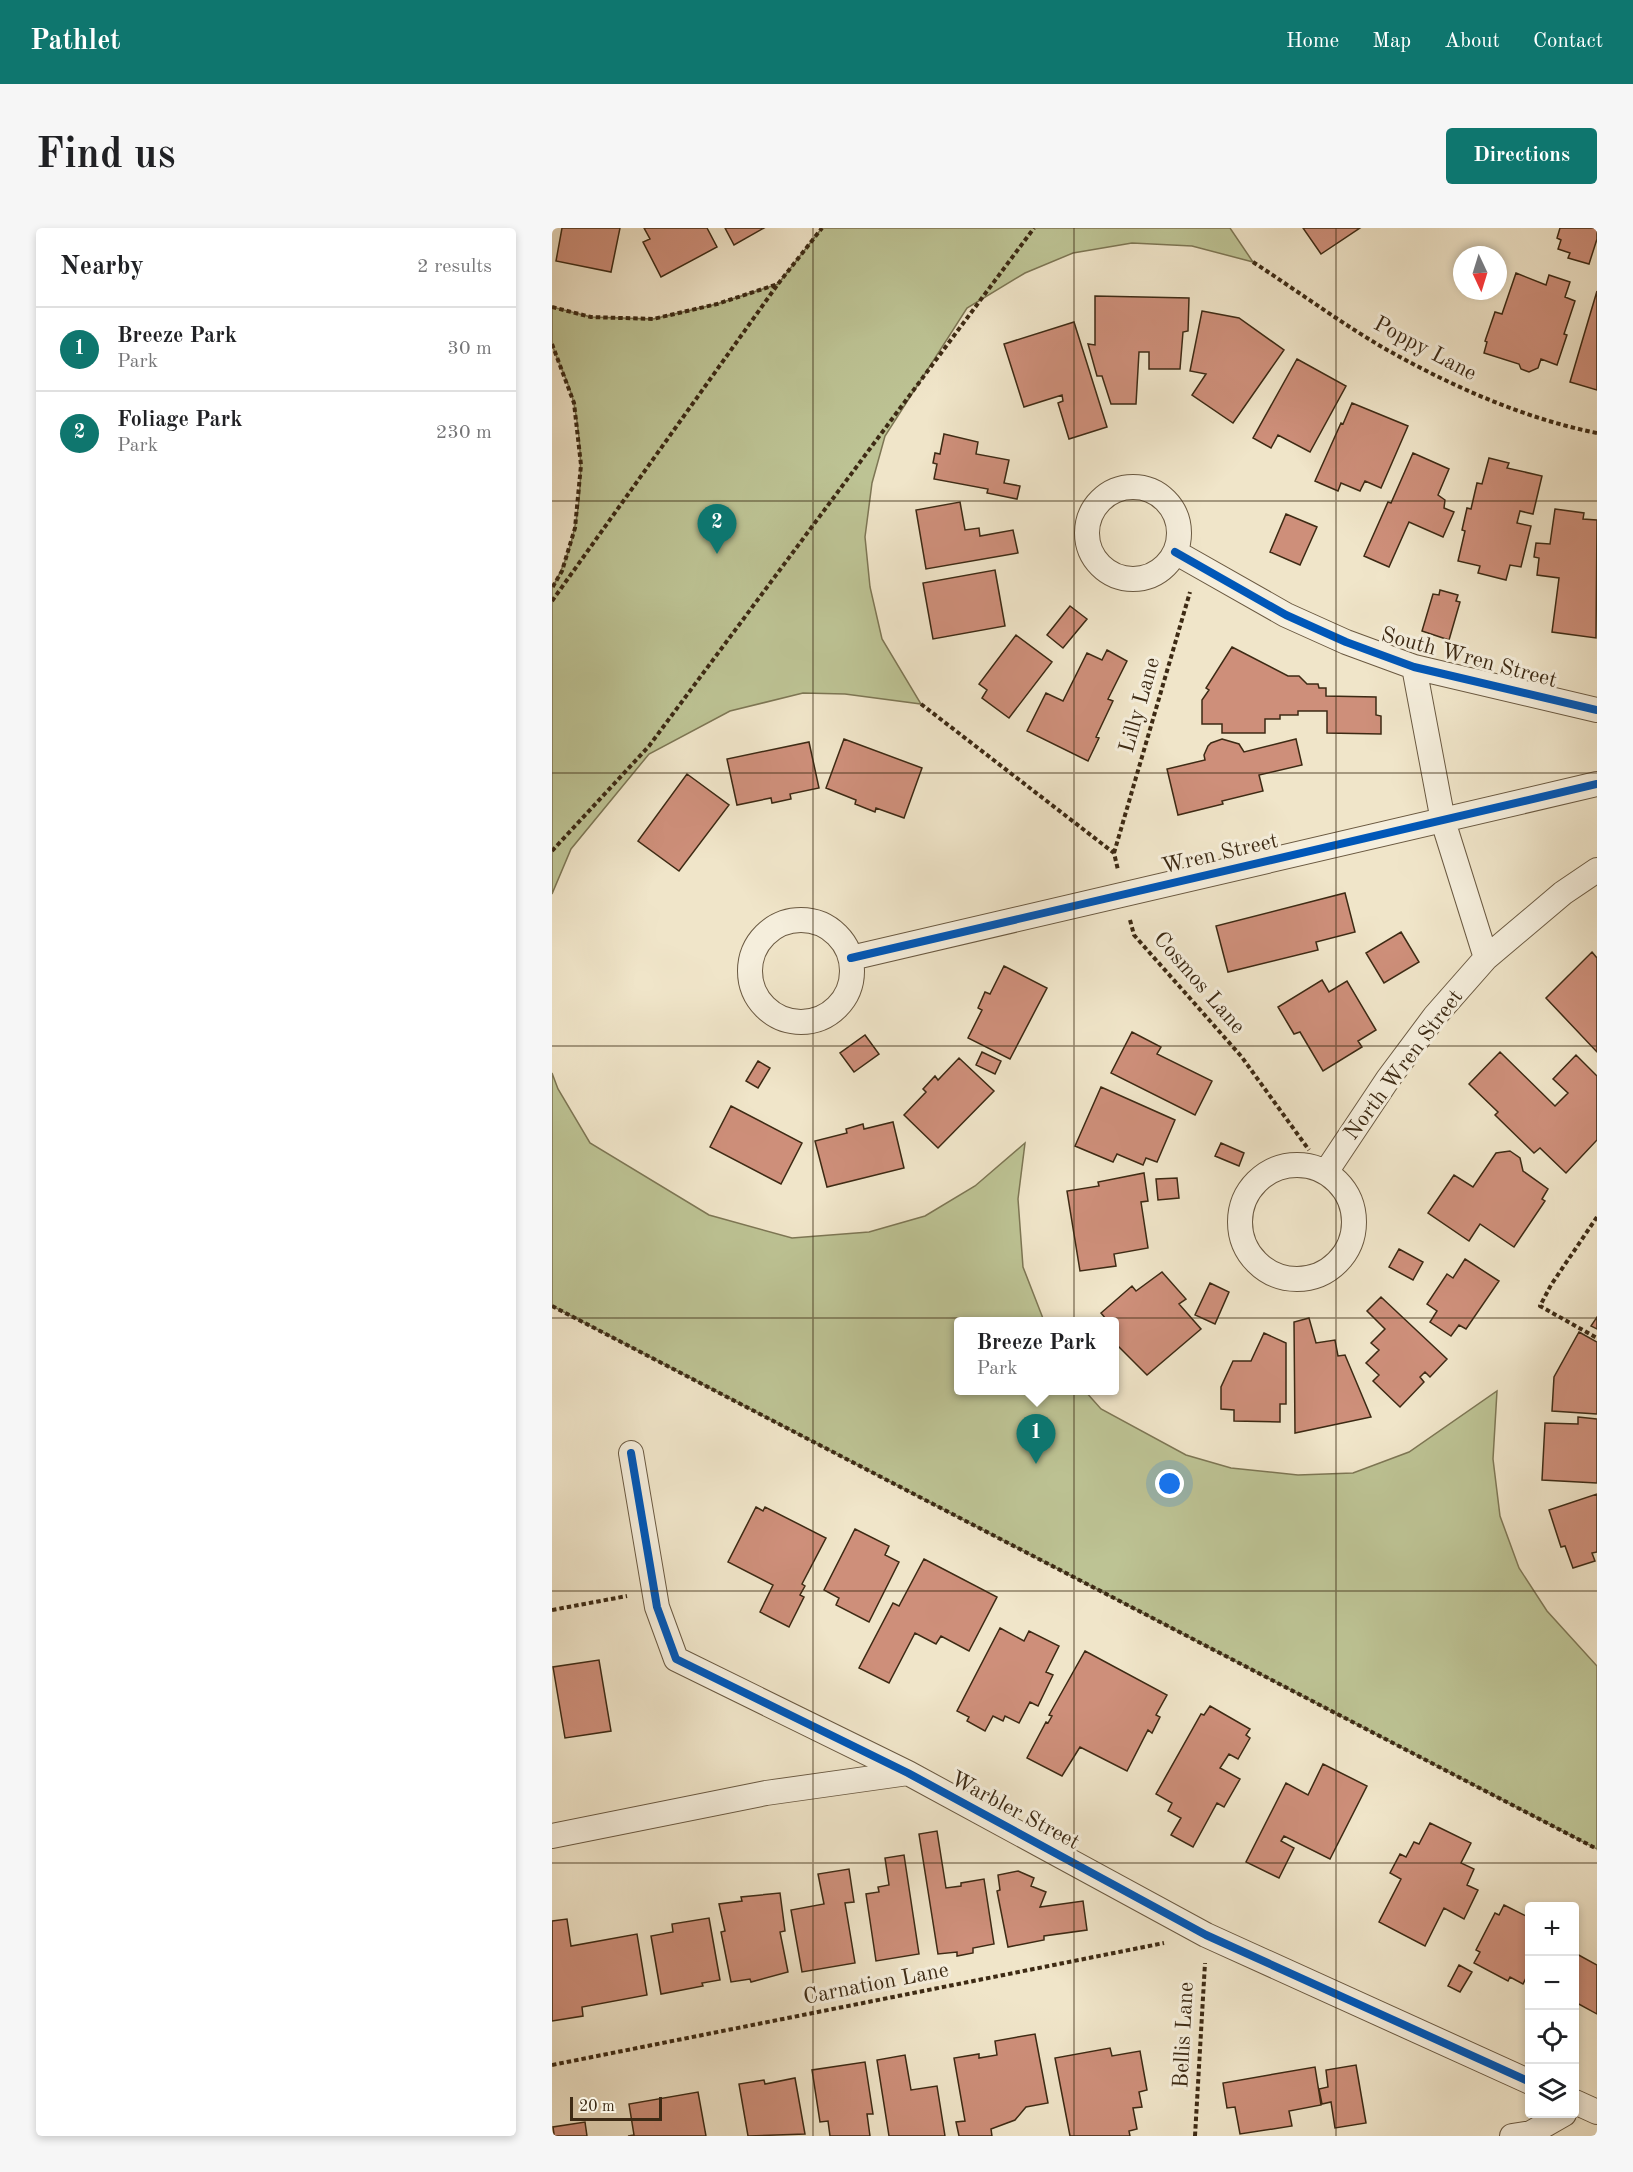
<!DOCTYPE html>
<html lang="en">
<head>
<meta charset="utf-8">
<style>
  body { margin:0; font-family:"Old Standard TT",serif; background:#f6f6f6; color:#202124 }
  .controls { position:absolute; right:18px; bottom:18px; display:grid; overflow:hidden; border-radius:6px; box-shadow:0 3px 9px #0003 }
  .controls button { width:54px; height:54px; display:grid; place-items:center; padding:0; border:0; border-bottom:2px solid #e0e0e0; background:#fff; color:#202124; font:30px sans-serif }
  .compass { position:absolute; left:901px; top:18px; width:54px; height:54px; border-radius:50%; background:#fff; box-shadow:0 3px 9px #0003; rotate:176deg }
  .scale { position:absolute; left:18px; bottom:15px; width:92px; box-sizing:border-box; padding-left:6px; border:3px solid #3d2a14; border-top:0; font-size:16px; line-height:21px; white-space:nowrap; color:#3d2a14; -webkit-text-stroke:4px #f5eedc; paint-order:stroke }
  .you { position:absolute; left:618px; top:1256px; width:21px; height:21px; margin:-15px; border:4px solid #fff; border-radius:50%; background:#1a73e8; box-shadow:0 0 0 9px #1a73e833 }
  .badge { display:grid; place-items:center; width:39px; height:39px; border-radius:50%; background:#0f766e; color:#fff; font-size:20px; font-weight:700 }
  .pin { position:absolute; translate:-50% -50px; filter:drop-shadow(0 2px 3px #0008) }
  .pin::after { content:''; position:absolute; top:32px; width:21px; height:18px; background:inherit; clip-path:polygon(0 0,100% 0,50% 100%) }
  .popup { position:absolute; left:402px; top:1089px; width:165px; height:78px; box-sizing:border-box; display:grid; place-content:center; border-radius:6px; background:#fff; filter:drop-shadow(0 2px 4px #0005); font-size:20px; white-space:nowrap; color:#757577 }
  .popup b { font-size:22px; color:#202124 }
  .popup::after { content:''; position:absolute; left:50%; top:100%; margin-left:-12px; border:12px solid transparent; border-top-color:#fff }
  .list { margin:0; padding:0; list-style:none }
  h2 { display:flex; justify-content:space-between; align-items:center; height:78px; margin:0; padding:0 24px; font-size:26px }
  h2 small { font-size:20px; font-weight:400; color:#757577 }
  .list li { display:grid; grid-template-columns:39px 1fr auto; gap:18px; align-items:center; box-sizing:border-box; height:84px; padding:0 24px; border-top:2px solid #e0e0e0 }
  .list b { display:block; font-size:22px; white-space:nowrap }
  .list p { margin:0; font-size:20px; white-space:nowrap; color:#757577 }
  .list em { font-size:20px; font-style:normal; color:#757577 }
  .icon { flex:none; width:33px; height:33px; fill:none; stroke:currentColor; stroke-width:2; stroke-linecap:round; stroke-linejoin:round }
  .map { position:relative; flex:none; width:1045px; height:1908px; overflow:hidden; border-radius:6px }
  header { display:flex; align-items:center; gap:36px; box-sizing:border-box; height:84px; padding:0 30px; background:#0f766e; color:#fff }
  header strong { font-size:28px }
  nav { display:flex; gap:33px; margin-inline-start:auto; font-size:21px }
  .intro { display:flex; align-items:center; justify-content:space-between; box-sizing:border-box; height:144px; padding:0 36px }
  h1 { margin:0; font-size:42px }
  .button { padding:15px 27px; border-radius:6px; background:#0f766e; color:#fff; font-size:21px; font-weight:700 }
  main { display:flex; gap:36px; padding:0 36px }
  aside { flex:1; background:#fff; border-radius:6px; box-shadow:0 3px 9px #0003 }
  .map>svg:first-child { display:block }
  .green { fill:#bdc394; stroke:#7d7654; stroke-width:1.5 }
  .building { fill:#ce8f7a; stroke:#3d2a14; stroke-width:1.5 }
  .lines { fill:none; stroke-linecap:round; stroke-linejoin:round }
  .minor-casing { stroke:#6a5941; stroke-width:26 }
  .path { stroke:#3d2a14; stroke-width:4; stroke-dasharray:4.5 3; stroke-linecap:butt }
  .minor { stroke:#f5eedc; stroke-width:24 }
  .cycleway-casing { stroke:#f5eedc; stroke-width:11 }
  .cycleway { stroke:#0057b8; stroke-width:8 }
  .grid { fill:none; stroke:#3d2a14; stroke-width:1.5; stroke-opacity:0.55 }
  .labels { text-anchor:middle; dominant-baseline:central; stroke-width:6; stroke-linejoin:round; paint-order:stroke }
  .street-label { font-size:22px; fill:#3d2a14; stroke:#f5eedc }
</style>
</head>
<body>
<header>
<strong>Pathlet</strong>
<nav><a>Home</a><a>Map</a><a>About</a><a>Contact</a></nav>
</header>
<div class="intro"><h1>Find us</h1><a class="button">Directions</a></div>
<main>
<aside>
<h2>Nearby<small>2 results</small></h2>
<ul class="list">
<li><span class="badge">1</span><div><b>Breeze Park</b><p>Park</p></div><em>30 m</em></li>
<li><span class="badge">2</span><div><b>Foliage Park</b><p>Park</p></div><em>230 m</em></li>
</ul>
</aside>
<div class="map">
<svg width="1045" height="1908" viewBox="0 0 1045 1908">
  <rect width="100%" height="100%" fill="#f0e5c9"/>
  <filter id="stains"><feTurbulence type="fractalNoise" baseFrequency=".00333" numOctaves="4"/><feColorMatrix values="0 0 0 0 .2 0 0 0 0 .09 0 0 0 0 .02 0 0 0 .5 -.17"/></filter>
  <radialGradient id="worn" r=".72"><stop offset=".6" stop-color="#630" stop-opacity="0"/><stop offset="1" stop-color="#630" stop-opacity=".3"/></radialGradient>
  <path class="green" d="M270,0h408l23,34 -61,-16 -60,-3 -59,10 -48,20 -58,35 -82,128 -13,47 -7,54 5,50 12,52 39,65 -76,-10 -42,-1 -73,18 -81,43 -78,95 -19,45v-306c31,-53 34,-124 22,-184 -4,-21 -16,-40 -22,-60 0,-11 0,-26 0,-37l39,10 62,2 64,-15 61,-20z
    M0,845l6,16 32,54 119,72 83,23 77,-6 56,-16 50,-30 50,-43 -7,56 5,68 21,54 -86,1v68l127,1 16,18 85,46 45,13 67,7 55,-2 56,-21 88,-61 -4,68 7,57 19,52 28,43 50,55v183l-1045,-543z"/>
  <path class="building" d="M10,0h58l-9,44 -55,-11z
    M92,0h63l10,19 -56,30 -18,-35 7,-3z
    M173,0h39l-30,17z
    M751,0h57l-39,26z
    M1008,0h37v11l-8,25 -21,-6 2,-5 -12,-4 3,-9 -4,-2z
    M964,45l30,12 3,-10 21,7 -5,15 10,4 -11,33 3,1 -10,30 -16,-6 -3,9 -9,4 -8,-3 -2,-5 -35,-11 3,-11 -2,-1 10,-29 7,2z
    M1045,63v99l-27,-8z
    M543,68l94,2 -1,33 -5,1 -3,37h-31v-17h-10l-3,52h-25l-9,-28h-5l-9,-32 7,1z
    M650,83l37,7 45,32 -51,73 -41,-28 14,-21 -16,-3z
    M522,94l33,105 -38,12 -11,-36 5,-2 -1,-6 -38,12 -20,-63z
    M745,131l49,27 -36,66 -32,-17 -7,13 -18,-10z
    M800,175l56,23 -27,62 -16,-7 -5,10 -19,-8 -3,8 -23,-10 26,-58 2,1z
    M392,206l34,8 -2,12 33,6 -5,23 16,3 -3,13 -30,-6 1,-4 -54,-10 3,-15 -4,-1 2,-10 5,1z
    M861,225l36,16 -11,26 7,5 -1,8 10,4 -11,25 -34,-15 -20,45 -25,-11 24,-54 3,1z
    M937,230l20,5 -2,5 35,8 -9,38 -13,-3 -3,12 14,3 -10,41 -11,-2 -4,15 -28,-7 2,-7 -22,-5 7,-30 -3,-1 5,-22 4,1 6,-26 5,1z
    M408,274l5,28 14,-2 1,8 33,-6 5,23 -92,16 -10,-59z
    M1003,281l29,4 -1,6 14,1 -1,118 -44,-6 7,-54 -22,-3 2,-17 -5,-1 2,-14 14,1z
    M734,286l31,13 -17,38 -30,-13z
    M443,342l10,56 -72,13 -10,-56z
    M888,362l18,5 -2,6 4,1 -11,38 -27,-9 11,-37 6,1z
    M518,378l17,13 -24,29 -16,-13z
    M464,407l36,27 -43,56 -27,-20 5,-8 -8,-6z
    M680,419l56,29h11l8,8h11l1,4h7v8l50,1v18l5,1v18l-54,-1v-22h-29v4h-18v4h-15v14h-43v-9h-20v-24l7,-10 -3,-2z
    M555,422l20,11 -19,38 5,2 -17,36 3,1 -11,23 -61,-30 19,-38 17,8 24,-48 15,7z
    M292,511l78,29 -18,50 -28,-10 -1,4 -20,-8 1,-4 -30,-12z
    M670,511l17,5 5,8 52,-13 6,26 -43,10 4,16 -41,10 1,3 -45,11 -11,-46 38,-9 -1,-5 4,-9 3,-3z
    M257,514l10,46 -29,6 1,5 -19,4 -1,-5 -34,7 -10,-46z
    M135,546l42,31 -50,66 -41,-30z
    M793,665l10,39 -39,10 2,8 -90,22 -12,-46z
    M849,704l18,30 -35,21 -18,-30z
    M1040,724l5,6v94l-51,-54z
    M452,738l43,22 -37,71 -42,-21 14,-28 -4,-2 7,-16 5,2z
    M770,752l7,12 18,-11 29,49 -18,11 4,6 -39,24 -23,-39 -6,2 -16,-27z
    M580,804l29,15 -4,7 55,27 -17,34 -84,-42z
    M313,807l14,19 -25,18 -14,-19z
    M430,824l19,9 -6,13 -19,-9z
    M948,824l55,54 13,-13 -15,-14 23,-24 21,21v64l-31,33 -26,-25 -6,5 -39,-38 3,-3 -29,-28z
    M407,830l35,33 -56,57 -34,-33 22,-23 -3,-3 12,-13 3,4z
    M206,833l12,7 -12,20 -12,-7z
    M549,859l74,33 -18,42 -11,-4 -3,7 -26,-11 -4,8 -38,-16z
    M179,878l71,37 -21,41 -71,-37z
    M341,894l11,46 -77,19 -12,-46 32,-8 -1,-4 17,-5 1,5z
    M669,915l23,10 -5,13 -24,-10z
    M958,923l10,7 3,13 25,18 -6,10 3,2 -31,46 -34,-23 -11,17 -41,-28 26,-38 19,12 23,-34z
    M592,945l4,28 -7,1 7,46 -34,6 2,12 -36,5 -13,-80 32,-5 -1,-4z
    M625,950l2,20 -21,2 -2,-21z
    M847,1021l24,13 -10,18 -24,-13z
    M913,1031l34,22 -33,48 -7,-4 -8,11 -21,-14 7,-11 -10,-7 20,-30 6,4z
    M610,1044l24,27 -7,5 22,25 -54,46 -33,-33v-20h-13l5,-3 -5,-6 31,-27 4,5z
    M658,1055l19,9 -14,32 -20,-9z
    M829,1069l66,62 -17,18 -5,-5 -5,5 4,5 -24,25 -27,-26 6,-6 -13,-12 13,-13 -8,-7 14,-14 -18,-18z
    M1045,1089v12l-6,-3z
    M757,1090l7,25 19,-3 3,16 7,-1 26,62 -76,16 -1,-111z
    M1027,1104l18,10v72l-45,-3 2,-34z
    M712,1105l22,10v61h-6v18l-46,-1v-11l-13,-1v-22l12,-26h18z
    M1026,1189l19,2v64l-55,-3 3,-57 33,1z
    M1045,1266v58l-5,1 3,8 -22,7 -8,-22 -4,1 -12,-37z
    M204,1279l7,4 2,-4 61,31 -24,46 3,2 -5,9 4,2 -15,30 -29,-15 13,-27 -45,-23z
    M303,1301l34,17 -4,9 14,7 -30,60 -33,-17 3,-7 -15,-8z
    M372,1331l73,38 -28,54 -28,-15 -5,8 -21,-11 -26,50 -30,-15 34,-65 6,3z
    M448,1400l24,13 5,-10 30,15 -13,26 7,3 -15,31 -8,-4 -11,21 -14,-7 -2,5 -10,-5 -8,15 -18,-10 2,-4 -12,-6z
    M533,1423l82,44 -11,20 4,2 -8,16 -4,-3 -21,41 -47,-24 -18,29 -35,-18 19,-36 2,1 4,-7 -3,-1z
    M47,1432l12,71 -46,7 -12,-71z
    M658,1478l40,23 -4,6 4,3 -12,21 -9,-5 -9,14 20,11 -16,28 -7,-4 -24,44 -22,-12 10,-17 -13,-7 4,-8 -16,-9 45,-80 3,1z
    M771,1536l44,22 -37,73 -46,-23 -3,5 13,7 -15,30 -33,-16 40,-79 22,12z
    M878,1595l41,20 -10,20 13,6 -7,16 11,5 -14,29 -20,-11 -19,38 -46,-24 22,-43 -11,-6 10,-19 6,3 8,-15 5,2z
    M385,1603l9,57 15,-2v-3l23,-4 10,65 -21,4v5l-16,3v-4l-19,2 -19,-120z
    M352,1627l15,99 -43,7 -10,-67 13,-2 -1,-5 11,-2 -4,-27z
    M297,1641l5,33 -9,1 10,60 -53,9 -11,-62 33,-6 -6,-30z
    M466,1643l16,7 -3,8 15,6 -6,15 43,-6 4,29 -43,6v4l-36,7 -11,-56 3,-1 -2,-15z
    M228,1665l5,38 -5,1 8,40 -37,10 -1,-3 -19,3 -10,-50 4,-1 -6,-27 23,-3 -1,-4z
    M952,1677l26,13v60l-3,-2 -4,8 -13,-7 -2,4 -34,-18 6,-11 -4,-2 19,-37 4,2z
    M157,1690l11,62 -18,3 1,3 -42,8 -10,-58 22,-4 -1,-8z
    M15,1691l4,27 66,-12 10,61 -65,12 1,9 -31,5v-100z
    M1023,1725l22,12v49l-22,-12z
    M907,1737l13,7 -12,20 -12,-6z
    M483,1806l13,69 -22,4 -11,13 -24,9 1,7h-33l-3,-14 9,-1 -11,-63 25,-4v4l18,-3 -2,-14z
    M558,1820l2,8 28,-5 7,39 -8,2 3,15 -9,1 4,21 -8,2 1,5h-60l-15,-78z
    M353,1827l6,35 26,-4 8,50h-56l-12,-76z
    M313,1834l8,52h-6l3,22h-40l-2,-15 -8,1 -8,-52z
    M804,1837l10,58 -31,5 -4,-26 -9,2 -3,-15 9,-2 -2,-17z
    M763,1839l6,38 -32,6 3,15 -52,8 -5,-27 -8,1 -4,-25z
    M243,1850l10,56 -57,2 -9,-52 25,-4 1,4z
    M146,1864l8,44h-78l6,-1 -5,-31z
    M33,1894l2,14h-35l2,-2 -1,-7z"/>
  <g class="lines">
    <g class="minor-casing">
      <path id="minor" d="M535 305a46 46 0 1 1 92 0a46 46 0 1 1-92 0Z
        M623,324l111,63 60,27 68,25 183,43
        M862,439l29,154 43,137
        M198 743a51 51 0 1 1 102 0a51 51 0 1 1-102 0Z
        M299,730l746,-174
        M688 994a57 57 0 1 1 114 0a57 57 0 1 1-114 0Z
        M774,944l62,-93 47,-63 51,-58 77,-65 34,-23
        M79,1225l26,154 19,52 232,114 298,162 324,147
        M0,1608l214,-43 142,-20
        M1023,1874l22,10
        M960,1908l19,-3 33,-19"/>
    </g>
    <path class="path" d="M701,34c43,28 85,59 129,85 67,38 140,71 215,86
      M0,79l39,10 62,2 64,-15 61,-20 44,-56
      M0,116l22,59 7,62 -6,63 -13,43 -10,17
      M0,373l226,-317
      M369,476l193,149 4,17
      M0,623l97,-105 385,-518
      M562,625l76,-261
      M578,692l4,15 107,121 68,94
      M1045,989l-46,68 -11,21 57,32
      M0,1078l1045,543
      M0,1382l75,-14
      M0,1837l612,-122
      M643,1908l10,-173"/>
    <use href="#minor" class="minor"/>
    <g class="cycleway-casing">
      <path id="cycleway" d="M623,324l111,63 60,27 68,25 183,43
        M299,730l746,-174
        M79,1225l26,154 19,52 232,114 298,162 324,147"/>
    </g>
    <use href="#cycleway" class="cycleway"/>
  </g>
  <path class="grid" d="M261,0v1908M522,0v1908M784,0v1908M0,273h1045M0,545h1045M0,818h1045M0,1090h1045M0,1363h1045M0,1635h1045"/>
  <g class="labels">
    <g class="street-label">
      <text transform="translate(873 121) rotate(28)">Poppy Lane</text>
      <text transform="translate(917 430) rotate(15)">South Wren Street</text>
      <text transform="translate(588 477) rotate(-74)">Lilly Lane</text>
      <text transform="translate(668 626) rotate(-13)">Wren Street</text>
      <text transform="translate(647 755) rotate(49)">Cosmos Lane</text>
      <text transform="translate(852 837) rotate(-53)">North Wren Street</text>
      <text transform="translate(463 1583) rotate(28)">Warbler Street</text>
      <text transform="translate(324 1756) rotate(-11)">Carnation Lane</text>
      <text transform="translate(632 1807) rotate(-87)">Bellis Lane</text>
    </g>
  </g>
  <rect width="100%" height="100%" filter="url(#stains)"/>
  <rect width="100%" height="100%" fill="url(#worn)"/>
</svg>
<div class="controls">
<button>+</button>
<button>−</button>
<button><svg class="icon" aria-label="locate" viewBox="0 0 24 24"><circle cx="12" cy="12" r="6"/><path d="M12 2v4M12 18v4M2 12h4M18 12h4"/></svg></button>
<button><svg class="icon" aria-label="layers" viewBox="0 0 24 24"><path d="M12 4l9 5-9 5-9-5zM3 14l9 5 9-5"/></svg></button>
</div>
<svg class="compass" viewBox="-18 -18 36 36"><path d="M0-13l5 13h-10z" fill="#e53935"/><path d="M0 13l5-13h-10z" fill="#757577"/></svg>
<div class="scale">20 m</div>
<div class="you"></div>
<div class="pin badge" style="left:484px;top:1236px">1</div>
<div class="popup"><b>Breeze Park</b>Park</div>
<div class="pin badge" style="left:165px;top:326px">2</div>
</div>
</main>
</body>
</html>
